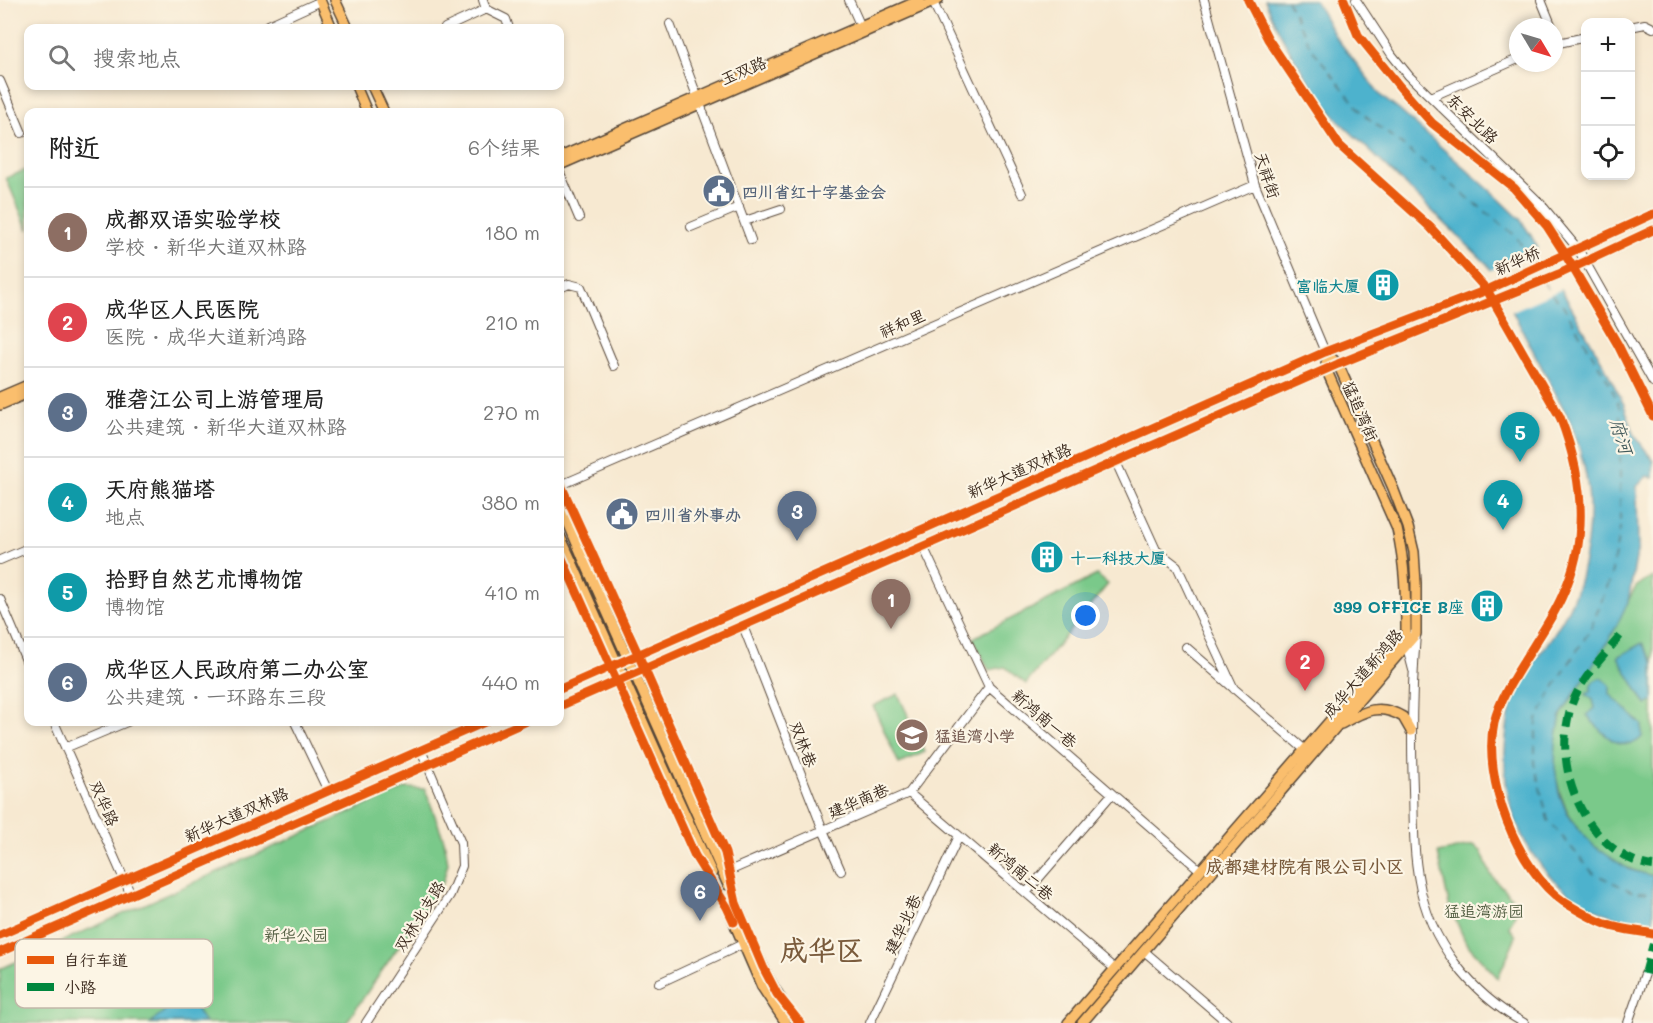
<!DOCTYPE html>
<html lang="zh">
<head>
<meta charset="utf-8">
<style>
  body { margin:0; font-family:Mali,"LXGW WenKai TC",sans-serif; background:#f2f2f2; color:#222 }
  .controls { position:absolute; right:18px; top:18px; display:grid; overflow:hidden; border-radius:12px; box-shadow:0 3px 9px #0003 }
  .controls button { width:54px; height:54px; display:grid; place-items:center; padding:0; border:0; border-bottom:2px solid #e0e0e0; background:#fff; color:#222; font:30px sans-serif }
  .compass { position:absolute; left:1509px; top:18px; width:54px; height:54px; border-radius:50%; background:#fff; box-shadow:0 3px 9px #0003; rotate:128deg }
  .you { position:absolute; left:1086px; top:616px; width:21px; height:21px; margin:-15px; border:4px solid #fff; border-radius:50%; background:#1a73e8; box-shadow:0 0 0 9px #1a73e833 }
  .badge { display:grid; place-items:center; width:39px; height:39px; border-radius:50%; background:#c8321e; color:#fff; font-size:20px; font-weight:700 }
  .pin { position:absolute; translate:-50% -50px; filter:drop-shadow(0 2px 3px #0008) }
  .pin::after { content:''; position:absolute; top:32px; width:21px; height:18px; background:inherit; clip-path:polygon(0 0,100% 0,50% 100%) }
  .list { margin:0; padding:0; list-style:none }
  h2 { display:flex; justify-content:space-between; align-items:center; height:78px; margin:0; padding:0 24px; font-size:26px }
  h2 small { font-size:20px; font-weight:400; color:#767676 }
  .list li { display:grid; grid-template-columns:39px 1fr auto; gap:18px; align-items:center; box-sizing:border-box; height:90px; padding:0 24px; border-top:2px solid #e0e0e0 }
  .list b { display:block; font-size:22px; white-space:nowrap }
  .list p { margin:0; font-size:20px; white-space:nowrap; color:#767676 }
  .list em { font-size:20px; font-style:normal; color:#767676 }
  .icon { flex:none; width:33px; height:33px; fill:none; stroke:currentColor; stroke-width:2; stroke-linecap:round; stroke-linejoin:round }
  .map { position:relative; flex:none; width:1653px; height:1023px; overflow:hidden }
  .search { position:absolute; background:#fff; box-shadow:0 3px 9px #0003; left:24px; top:24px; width:540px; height:66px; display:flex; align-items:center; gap:15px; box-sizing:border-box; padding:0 21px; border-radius:12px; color:#767676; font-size:22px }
  .panel { position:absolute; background:#fff; box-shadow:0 3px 9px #0003; left:24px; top:108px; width:540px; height:618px; border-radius:12px }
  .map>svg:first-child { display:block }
  .green { fill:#7ac98a; stroke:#5a7a54; stroke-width:1.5 }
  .water { fill:#4eb2cd; stroke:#446e76; stroke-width:1.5 }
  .pier { fill:#f7e9d1 }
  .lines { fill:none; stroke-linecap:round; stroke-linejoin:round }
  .ferry { stroke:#425a5b; stroke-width:1.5; stroke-dasharray:8 6; stroke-linecap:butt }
  .minor-casing { stroke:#574739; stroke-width:10 }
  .major-casing { stroke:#574739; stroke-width:12 }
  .minor { stroke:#fff; stroke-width:8 }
  .major { stroke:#fabe6d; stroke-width:9 }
  .major-bridge-casing { stroke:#574739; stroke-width:12; stroke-linecap:butt }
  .major-bridge { stroke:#fabe6d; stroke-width:9 }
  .quiet { stroke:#00873e; stroke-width:8; stroke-dasharray:15 8; stroke-linecap:butt }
  .cycleway-casing { stroke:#fcf5e5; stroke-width:13 }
  .cycleway { stroke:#e8590c; stroke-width:9 }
  .labels { text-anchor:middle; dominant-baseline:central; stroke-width:4.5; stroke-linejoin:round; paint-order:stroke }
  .street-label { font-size:16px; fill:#3b2a1e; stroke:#fcf5e5 }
  .service-label { font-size:16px; font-weight:bold; fill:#4e5e75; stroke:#fcf5e5; text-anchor:start }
  .culture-label { font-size:16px; font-weight:bold; fill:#0d838f; stroke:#fcf5e5; text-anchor:end }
  .education-label { font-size:16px; font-weight:bold; fill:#785e54; stroke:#fcf5e5; text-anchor:start }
  .park-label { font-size:16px; fill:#4e5a3e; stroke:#fcf5e5 }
  .water-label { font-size:18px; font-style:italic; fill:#425a5b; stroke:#fcf5e5 }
  .neighbourhood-label { font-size:18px; font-weight:bold; fill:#7a5b3c; stroke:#fcf5e5 }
  .town-label { font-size:28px; font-weight:bold; fill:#7a5b3c; stroke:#fcf5e5 }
  .key { fill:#fcf5e5; stroke:#c2b8a9; stroke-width:1.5 }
  .key-label { font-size:16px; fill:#3b2a1e }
</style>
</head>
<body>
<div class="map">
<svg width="1653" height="1023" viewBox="0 0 1653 1023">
  <rect width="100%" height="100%" fill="#fcf5e5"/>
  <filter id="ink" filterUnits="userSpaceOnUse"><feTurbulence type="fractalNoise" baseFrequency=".0167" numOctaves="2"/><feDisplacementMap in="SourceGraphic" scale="12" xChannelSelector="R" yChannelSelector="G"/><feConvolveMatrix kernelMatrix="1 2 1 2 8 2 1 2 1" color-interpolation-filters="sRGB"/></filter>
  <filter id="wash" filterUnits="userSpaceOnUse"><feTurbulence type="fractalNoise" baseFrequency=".008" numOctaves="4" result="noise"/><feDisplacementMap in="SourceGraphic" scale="24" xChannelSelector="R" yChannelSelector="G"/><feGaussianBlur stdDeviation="1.35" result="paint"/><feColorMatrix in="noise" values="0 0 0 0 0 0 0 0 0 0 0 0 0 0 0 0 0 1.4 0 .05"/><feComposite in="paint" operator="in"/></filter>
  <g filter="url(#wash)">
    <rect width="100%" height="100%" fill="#f7e9d1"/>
    <path class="green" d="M28,169v61l-22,-52z
      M1097,575l11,9 -82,100 -21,-17 -16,3 -16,-32z
      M1653,577v299c-73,-14 -116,-90 -92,-160 3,-8 9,-16 14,-24 11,-18 23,-36 34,-54 8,-12 20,-43 28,-52 4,-3 11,-6 16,-9z
      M898,694l27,58 -26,12 -26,-58z
      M405,788l20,1 19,51 4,23 -5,19 -97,141h-346v-54z
      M1474,845l7,6 10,24 28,31 -10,21 7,9 -18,42 -32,-35 -17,-38 -11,-52z"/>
    <path class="water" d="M1265,0h50l20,36 47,61 17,13 94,83 27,26 10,15 74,131 20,40 11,31 18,24v18l-6,-2 -10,10 1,61 -10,55 -16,33 -51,80 -5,27 -1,25 4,26 8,20 10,15 17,18 34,23 25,7v48c-91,-6 -153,-85 -148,-174 1,-15 2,-31 7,-45 4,-9 7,-20 12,-29 5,-11 14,-20 21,-29 16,-23 30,-46 36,-73 14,-57 10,-101 -12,-155l-81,-154 -150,-145c-30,-38 -55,-75 -73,-120z
      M1642,643l11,19v39l-7,4 -28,-48z
      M1602,678l8,7v9l32,31v12c-20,21 -43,-7 -55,-22l8,-7 -2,-8 -7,-6 5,-3c-2,-8 4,-12 11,-13z
      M180,992h7l18,31h-55l11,-8z"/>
    <path class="pier" d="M1542,247l22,41 -56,25 -19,-42z"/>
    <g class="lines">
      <path class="ferry" d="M1287,0l23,46 52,67 154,123 18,30
        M1544,283l6,10 13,12 47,79 10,24v121l-10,51 -20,50 -34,54 -19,36 -3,43 14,57 45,53 40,19 20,1"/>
    </g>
  </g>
  <g filter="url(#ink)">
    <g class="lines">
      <g class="minor-casing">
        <path id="minor" d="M483,0l3,9
          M849,0l13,29
          M1204,0l51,185 70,167
          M1356,0l36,55 17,21 131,127 38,46 75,133
          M1541,0l11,27
          M933,2l89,192
          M670,24l81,216
          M1630,27l15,-3 8,4
          M262,28l59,-27
          M445,28l41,-19 20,10 3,9
          M1554,44l32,-7
          M0,81l22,52
          M1431,97l87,-38
          M560,173l19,45
          M745,221l36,-12
          M691,227l48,-20
          M560,288l9,-4 12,3 33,79
          M1116,462l40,88 21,16 57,123
          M561,485l694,-300
          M923,546l66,141 211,183
          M0,560l28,-12
          M0,599l28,66
          M743,626l80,204 18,41
          M1414,634h2c-4,52 -5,103 -3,155 1,31 0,62 6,92 10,60 52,113 105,142
          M1406,643l7,27
          M1186,647l119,103
          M54,722l77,173
          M295,722l33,69
          M65,748l62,-26
          M909,793l206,176
          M729,871l180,-78 80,-106
          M1026,893l86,-99
          M1144,951l84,72
          M659,983l84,-39
          M366,1023l84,-128 12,-29 -1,-23 -40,-93
          M870,1023l89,-187
          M1628,1023l17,-49"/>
      </g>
      <g class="major-casing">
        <path id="major" d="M320,0l12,28
          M335,0l13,28
          M356,86l11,26
          M372,86l12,26
          M560,157l360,-157
          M560,165l378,-165
          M0,397l28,-12
          M0,405l28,-12
          M560,483l78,171 87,199 11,50
          M560,504l23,54
          M560,536l12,26
          M560,554l135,302 32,51
          M560,689l765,-337 162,-62 166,-76
          M560,706l778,-342 221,-90 94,-44
          M1341,724c22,-12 37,-22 62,-7l8,14
          M667,747l61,138
          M658,755l54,118
          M734,898c19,44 33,89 66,125
          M725,902l37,85 24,36
          M0,935l485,-213
          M0,952l525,-230
          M1068,1023l338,-390c0,-36 -1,-69 -9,-104l-71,-160v-6
          M1082,1023l334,-389v-51l-2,-31 -6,-25 -15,-39 -55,-124 -13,-12"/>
      </g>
      <use href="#minor" class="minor"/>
      <use href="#major" class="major"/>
      <g class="major-bridge-casing">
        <path id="major-bridge" d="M583,558l84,189
          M572,562l86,193"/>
      </g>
      <use href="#major-bridge" class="major-bridge"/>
      <path class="quiet" d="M1620,636c-16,20 -40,44 -48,68 -17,49 -1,106 36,140 13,11 28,20 45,22
        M1645,974l8,-30"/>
      <g class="cycleway-casing">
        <path id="cycleway" d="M1248,0l20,39 71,106 91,82 57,63 73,127c22,57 30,120 3,177 -7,17 -17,32 -27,48 -15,25 -35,52 -42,81 -12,55 23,147 70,179 13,8 30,18 44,23 14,5 31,6 45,9
          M1344,0l14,35 42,52 32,36 82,65 33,38 18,28 53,91 35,71
          M560,483l78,171 87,199 11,50 27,64 14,27 23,29
          M560,554l135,302 32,51 7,15
          M560,689l765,-337 162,-62 166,-76
          M560,706l778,-342 221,-90 94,-44
          M0,935l485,-213
          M0,952l525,-230"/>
      </g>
      <use href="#cycleway" class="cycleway"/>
    </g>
  </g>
  <defs>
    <g id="civic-disc" transform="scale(1.725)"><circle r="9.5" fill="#5c6f8a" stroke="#fcf5e5"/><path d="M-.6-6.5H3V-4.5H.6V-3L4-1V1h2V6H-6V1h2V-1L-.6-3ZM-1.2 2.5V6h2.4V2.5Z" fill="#fff"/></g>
    <g id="building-disc" transform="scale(1.725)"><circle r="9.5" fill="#0f9aa8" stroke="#fcf5e5"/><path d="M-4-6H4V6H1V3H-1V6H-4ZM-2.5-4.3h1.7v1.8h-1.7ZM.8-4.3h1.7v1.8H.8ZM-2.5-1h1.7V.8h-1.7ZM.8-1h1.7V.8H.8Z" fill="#fff"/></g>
    <g id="school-disc" transform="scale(1.725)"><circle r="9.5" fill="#8d6e63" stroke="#fcf5e5"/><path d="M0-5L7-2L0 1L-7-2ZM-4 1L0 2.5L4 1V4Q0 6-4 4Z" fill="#fff"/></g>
  </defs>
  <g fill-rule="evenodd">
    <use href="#civic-disc" x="719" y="191"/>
    <use href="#building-disc" x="1383" y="285"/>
    <use href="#civic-disc" x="622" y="514"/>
    <use href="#building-disc" x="1047" y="557"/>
    <use href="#building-disc" x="1487" y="606"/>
    <use href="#school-disc" x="912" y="735"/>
  </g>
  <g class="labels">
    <g class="street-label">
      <text transform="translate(743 70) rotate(-23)">玉双路</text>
      <text transform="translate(1473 118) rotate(44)">东安北路</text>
      <text transform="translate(1268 175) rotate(72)">天祥街</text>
      <text transform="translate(1517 260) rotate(-24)">新华桥</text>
      <text transform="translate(902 323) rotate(-23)">祥和里</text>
      <text transform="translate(1361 411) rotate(66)">猛追湾街</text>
      <text transform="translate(1019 470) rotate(-24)">新华大道双林路</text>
      <text transform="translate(1362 673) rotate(-49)">成华大道新鸿路</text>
      <text transform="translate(1045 718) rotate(41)">新鸿南一巷</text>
      <text transform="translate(804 744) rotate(69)">双林巷</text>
      <text transform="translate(858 800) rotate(-23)">建华南巷</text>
      <text transform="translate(105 803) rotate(66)">双华路</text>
      <text transform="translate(236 814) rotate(-24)">新华大道双林路</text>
      <text transform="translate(1021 871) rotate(40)">新鸿南二巷</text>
      <text transform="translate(419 916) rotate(-58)">双林北支路</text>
      <text transform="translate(902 924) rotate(-65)">建华北巷</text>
    </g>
    <g class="service-label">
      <text x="742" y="191">四川省红十字基金会</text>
      <text x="645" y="514">四川省外事办</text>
    </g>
    <g class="culture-label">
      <text x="1360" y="285">富临大厦</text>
      <text x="1070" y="557" text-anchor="start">十一科技大厦</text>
      <text x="1464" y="606">399 OFFICE B座</text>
    </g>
    <g class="education-label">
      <text x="935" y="735">猛追湾小学</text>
    </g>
    <g class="park-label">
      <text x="1484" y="910">猛追湾游园</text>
      <text x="296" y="934">新华公园</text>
    </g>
    <g class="water-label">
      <text transform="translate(1622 436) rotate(72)">府河</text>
    </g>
    <g class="neighbourhood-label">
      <text x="1305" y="866">成都建材院有限公司小区</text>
    </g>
    <g class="town-label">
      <text x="822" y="949">成华区</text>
    </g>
  </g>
  <rect x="15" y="939" width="198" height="69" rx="9" class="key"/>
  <rect x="27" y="956" width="27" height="8" fill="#e8590c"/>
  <rect x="27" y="983" width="27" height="8" fill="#00873e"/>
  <g class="key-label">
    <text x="64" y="966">自行车道</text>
    <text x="64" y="993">小路</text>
  </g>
</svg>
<div class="controls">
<button>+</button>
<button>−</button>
<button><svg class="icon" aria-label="locate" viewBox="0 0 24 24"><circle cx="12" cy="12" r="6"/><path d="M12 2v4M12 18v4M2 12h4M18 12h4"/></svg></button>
</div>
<svg class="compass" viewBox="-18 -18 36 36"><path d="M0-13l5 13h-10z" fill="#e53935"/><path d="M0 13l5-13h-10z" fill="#767676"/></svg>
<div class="you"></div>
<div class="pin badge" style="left:891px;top:629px;background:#8d6e63">1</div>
<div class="pin badge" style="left:1305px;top:691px;background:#e0444e">2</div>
<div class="pin badge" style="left:797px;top:541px;background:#5c6f8a">3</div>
<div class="pin badge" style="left:1503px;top:530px;background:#0f9aa8">4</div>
<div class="pin badge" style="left:1520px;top:462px;background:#0f9aa8">5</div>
<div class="pin badge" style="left:700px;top:921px;background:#5c6f8a">6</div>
<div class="search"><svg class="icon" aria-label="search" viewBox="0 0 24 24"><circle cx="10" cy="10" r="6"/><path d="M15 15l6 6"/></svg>搜索地点</div>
<section class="panel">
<h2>附近<small>6个结果</small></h2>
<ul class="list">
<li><span class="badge" style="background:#8d6e63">1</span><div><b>成都双语实验学校</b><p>学校 · 新华大道双林路</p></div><em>180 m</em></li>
<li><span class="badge" style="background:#e0444e">2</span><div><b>成华区人民医院</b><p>医院 · 成华大道新鸿路</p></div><em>210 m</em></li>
<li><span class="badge" style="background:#5c6f8a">3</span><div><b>雅砻江公司上游管理局</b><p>公共建筑 · 新华大道双林路</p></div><em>270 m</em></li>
<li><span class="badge" style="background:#0f9aa8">4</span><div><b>天府熊猫塔</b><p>地点</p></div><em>380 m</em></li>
<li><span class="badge" style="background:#0f9aa8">5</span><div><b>拾野自然艺术博物馆</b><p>博物馆</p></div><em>410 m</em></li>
<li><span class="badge" style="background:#5c6f8a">6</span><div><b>成华区人民政府第二办公室</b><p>公共建筑 · 一环路东三段</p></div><em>440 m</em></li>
</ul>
</section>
</div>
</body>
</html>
